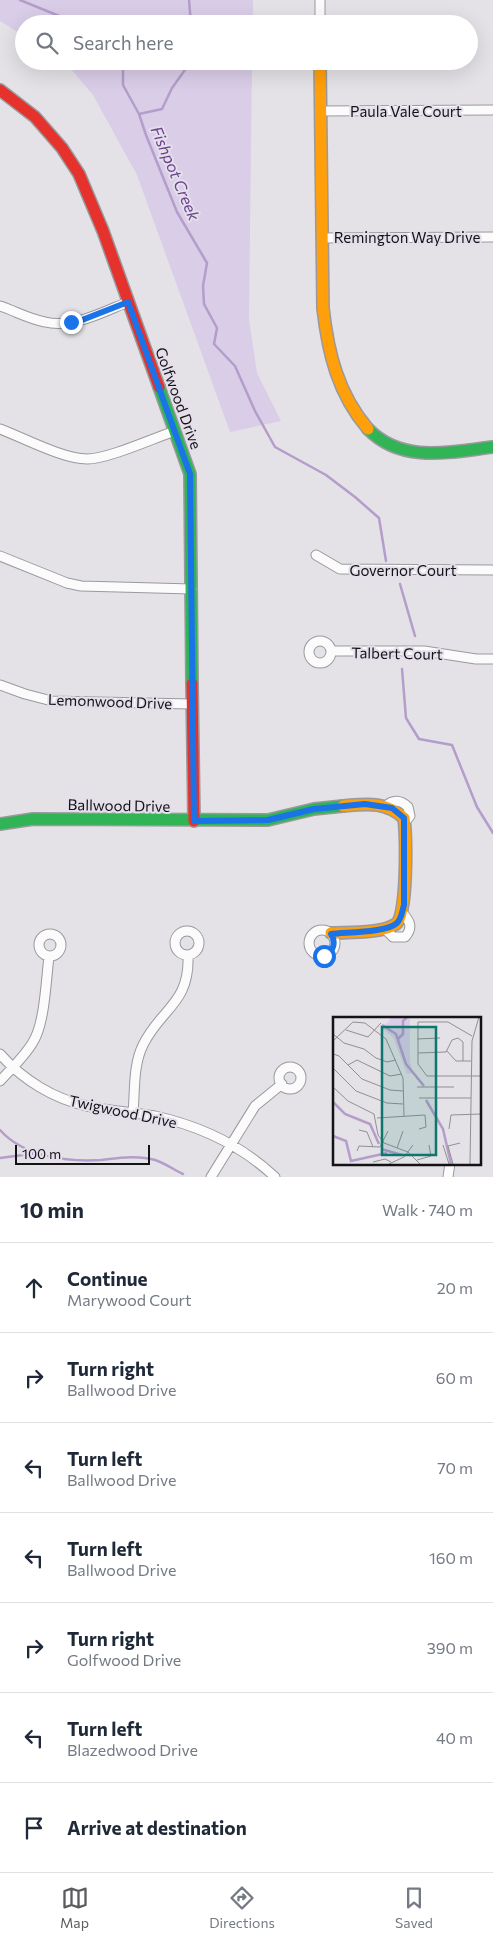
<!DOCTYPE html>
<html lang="en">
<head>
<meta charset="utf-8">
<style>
  body { margin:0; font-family:Commissioner,sans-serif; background:#f2f2f3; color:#1f2937 }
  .scale { position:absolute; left:15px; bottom:12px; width:135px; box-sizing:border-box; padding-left:5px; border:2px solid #131215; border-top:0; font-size:14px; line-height:18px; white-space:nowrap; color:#131215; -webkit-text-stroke:4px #e4dfea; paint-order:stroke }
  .stop { position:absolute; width:15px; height:15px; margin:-11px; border:4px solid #1a73e8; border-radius:50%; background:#fff }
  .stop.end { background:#1a73e8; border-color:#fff; box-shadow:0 1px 5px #0008 }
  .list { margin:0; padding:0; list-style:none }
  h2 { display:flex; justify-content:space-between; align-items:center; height:65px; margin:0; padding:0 20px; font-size:21px }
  h2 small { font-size:16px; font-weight:400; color:#747a83 }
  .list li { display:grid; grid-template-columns:32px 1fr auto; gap:15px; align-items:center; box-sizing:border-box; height:90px; padding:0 20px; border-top:1px solid #e0e1e3 }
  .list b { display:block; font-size:19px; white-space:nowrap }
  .list p { margin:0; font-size:16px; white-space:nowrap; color:#747a83 }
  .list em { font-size:16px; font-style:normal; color:#747a83 }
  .icon { flex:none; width:28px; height:28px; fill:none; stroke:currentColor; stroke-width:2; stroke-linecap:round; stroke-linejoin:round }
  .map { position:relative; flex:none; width:493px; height:1177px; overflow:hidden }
  .search { position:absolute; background:#fff; box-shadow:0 5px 20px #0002; left:15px; right:15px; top:15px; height:55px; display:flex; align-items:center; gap:12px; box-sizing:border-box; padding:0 18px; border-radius:28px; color:#747a83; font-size:19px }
  .sheet { height:695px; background:#fff }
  nav { display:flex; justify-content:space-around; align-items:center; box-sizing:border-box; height:70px; border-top:1px solid #e0e1e3; background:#fff; font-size:14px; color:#747a83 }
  nav a { display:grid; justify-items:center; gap:2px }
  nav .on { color:#5c5b5e }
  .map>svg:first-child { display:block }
  .green { fill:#dacde8 }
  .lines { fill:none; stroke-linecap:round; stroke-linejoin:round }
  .stream { stroke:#b49dca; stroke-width:2.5 }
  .street-casing { stroke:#9a999d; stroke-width:11 }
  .fast-casing { stroke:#9a999d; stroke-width:14 }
  .slow-casing { stroke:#9a999d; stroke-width:14 }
  .jam-casing { stroke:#9a999d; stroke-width:14 }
  .street { stroke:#fbfbfb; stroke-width:9 }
  .fast { stroke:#30b455; stroke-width:11 }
  .slow { stroke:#ff9f0a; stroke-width:11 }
  .jam { stroke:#e5322d; stroke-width:11 }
  .route { stroke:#1a73e8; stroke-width:6 }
  .labels { text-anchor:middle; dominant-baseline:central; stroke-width:4; stroke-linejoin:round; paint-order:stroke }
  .street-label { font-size:15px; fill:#131215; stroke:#e4dfea }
  .water-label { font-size:16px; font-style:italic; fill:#6a428d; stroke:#e4dfea }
  .inset-river { fill:none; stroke:#b49dca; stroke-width:2.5 }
  .inset-road { fill:none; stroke:#908f93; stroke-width:1 }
  .view { fill:#0f766e; fill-opacity:0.15; stroke:#0f766e; stroke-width:2.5 }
  .inset-edge { fill:none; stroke:#131215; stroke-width:2.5 }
</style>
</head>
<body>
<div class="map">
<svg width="493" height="1177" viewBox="0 0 493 1177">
  <rect width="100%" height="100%" fill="#e4e2e7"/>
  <path class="green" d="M0,0h253v24h-229v12l-24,-15z
    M64,61h188l-3,258 8,54 24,48 -51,11 -93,-257 -44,-80z"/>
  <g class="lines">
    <path class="stream" d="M20,0l59,24
      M189,0l2,24
      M120,61l3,2v22l16,29 7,21 31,77 30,51 -4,23 1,18 13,24 -3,16 21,22 20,45 20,36 51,28 29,22 24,21 7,43
      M139,114l23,-5 10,-21 15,-21 1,-6
      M400,584l15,52
      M402,669l4,49 13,21 33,6 25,62 16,26
      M0,1130c24,27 67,32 101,30 18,-2 36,-5 54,0 10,3 19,10 28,14
      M0,1158l38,-5"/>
    <g class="street-casing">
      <path id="street" d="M320,0v24
        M320,111l173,-1
        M322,238l171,-1
        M0,306c15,5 29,13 45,16 27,7 58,-10 83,-20
        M0,429c24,9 63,30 87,30 21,0 67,-21 88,-28
        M316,555l24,14 153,1
        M0,556l67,27 14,3 111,3
        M309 652a11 11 0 1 1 22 0a11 11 0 1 1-22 0Z
        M332,651h92l52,8h17
        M0,685l25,9 27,7 140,3
        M386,806c7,-7 15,-6 22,1l2,9 -5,6
        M385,929l8,8h12c9,-10 4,-17 -3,-25
        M309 943a13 13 0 1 1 26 0a13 13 0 1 1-26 0Z
        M175 943a12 12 0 1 1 24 0a12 12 0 1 1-24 0Z
        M39 945a11 11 0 1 1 22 0a11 11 0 1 1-22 0Z
        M0,1054c23,26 54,45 87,52 22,5 45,6 68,10 45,10 86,29 120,61
        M279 1078a11 11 0 1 1 22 0a11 11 0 1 1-22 0Z
        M0,1081c11,-12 25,-25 33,-39 12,-19 13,-63 16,-85
        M133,1113c2,-22 0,-48 10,-68 18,-37 47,-41 45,-90
        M211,1177l44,-71 27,-22
        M448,1177l2,-14"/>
    </g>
    <g class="fast-casing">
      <path id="fast" d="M159,387l31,87 2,210
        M368,429c34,35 83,23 125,18
        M0,824l33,-5 235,1 46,-11 29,-3"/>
    </g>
    <g class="slow-casing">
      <path id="slow" d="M320,61l3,247c5,45 15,86 45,121
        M331,933c17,-1 50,1 65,-9 12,-9 10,-89 8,-106 -19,-17 -37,-14 -61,-12"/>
    </g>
    <g class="jam-casing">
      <path id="jam" d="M0,90l35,27 27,31 17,26 24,57 56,156
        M192,684l2,137"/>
    </g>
    <use href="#street" class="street"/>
    <use href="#fast" class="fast"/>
    <use href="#slow" class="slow"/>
    <use href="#jam" class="jam"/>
  </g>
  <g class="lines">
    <path class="route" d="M71,322l11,-2 46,-18 62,172 4,347 74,-1 46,-11 51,-5 27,4 12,10v87c-2,6 -2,13 -7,18 -11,10 -51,9 -66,11 5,8 3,18 -7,22"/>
  </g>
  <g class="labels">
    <g class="street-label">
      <text x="406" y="111">Paula Vale Court</text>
      <text x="407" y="237">Remington Way Drive</text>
      <text transform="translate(179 398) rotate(70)">Golfwood Drive</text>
      <text x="403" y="570">Governor Court</text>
      <text transform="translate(397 653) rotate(1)">Talbert Court</text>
      <text transform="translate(110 701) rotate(2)">Lemonwood Drive</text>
      <text transform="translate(119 805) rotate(1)">Ballwood Drive</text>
      <text transform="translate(123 1111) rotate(12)">Twigwood Drive</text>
    </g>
    <g class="water-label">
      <text transform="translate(176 173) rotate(67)">Fishpot Creek</text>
    </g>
  </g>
  <g transform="translate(333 1017)">
    <rect width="148" height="148" fill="#e4e2e7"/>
    <path d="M57,0h20v44l3,12 -6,1 -14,-37 -13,-10 9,-5z" fill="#dacde8"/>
    <path class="inset-river" d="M49,8l14,9 10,30 18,22M65,22l5,-5v-13l4,-4M93,83l17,29 8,35M0,85l12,12 25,10 9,20M0,119l13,5 5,20 36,-8M48,132l21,6"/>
    <path class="inset-road" d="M13,13l22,7 13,-14M0,17l11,9 20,6 12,9 11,4 9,-2M139,19l-24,-14h-30v42l9,12h54M84,22l23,-1M0,24l20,-19 12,1 21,16 17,39 1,38M114,34l9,10h15M85,36l28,-1 6,-12 6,-2 5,4v19M0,37l6,2 23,23 28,11 13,1M15,48l9,-5 33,16 12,-2M0,51l23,23 31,12 16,1M0,70l15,14 26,13 4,21 6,8 24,9 12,12M84,70h37M86,81h52M44,101l48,-3 1,12 -7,2M116,112l2,-14 30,-1M26,113l8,2 6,15M110,128l6,19M64,131l6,-17M24,134l2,-5 21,1 8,-16M84,143l14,-4 -2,-11M40,145l12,-3 6,3M56,147l15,-7 9,-12M120,147l-5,-18 12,-3M137,147l2,-123 7,-24"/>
    <path class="view" d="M49,10h54v128h-54z"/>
    <rect width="148" height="148" class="inset-edge"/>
  </g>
</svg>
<div class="scale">100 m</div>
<div class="stop" style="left:324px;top:956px"></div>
<div class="stop end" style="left:71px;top:322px"></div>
<div class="search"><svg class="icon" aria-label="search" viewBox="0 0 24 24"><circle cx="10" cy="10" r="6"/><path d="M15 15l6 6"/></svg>Search here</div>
</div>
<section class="sheet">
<h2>10 min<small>Walk · 740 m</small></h2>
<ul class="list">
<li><svg class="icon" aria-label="ahead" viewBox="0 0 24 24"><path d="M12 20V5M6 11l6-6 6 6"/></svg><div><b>Continue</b><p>Marywood Court</p></div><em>20 m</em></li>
<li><svg class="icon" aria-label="right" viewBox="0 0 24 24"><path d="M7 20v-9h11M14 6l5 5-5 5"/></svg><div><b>Turn right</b><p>Ballwood Drive</p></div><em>60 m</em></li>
<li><svg class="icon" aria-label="left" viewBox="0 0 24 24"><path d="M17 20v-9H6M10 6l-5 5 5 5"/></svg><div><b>Turn left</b><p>Ballwood Drive</p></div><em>70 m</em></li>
<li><svg class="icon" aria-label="left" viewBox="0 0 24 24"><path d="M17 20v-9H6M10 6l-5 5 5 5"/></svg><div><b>Turn left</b><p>Ballwood Drive</p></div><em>160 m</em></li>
<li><svg class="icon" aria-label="right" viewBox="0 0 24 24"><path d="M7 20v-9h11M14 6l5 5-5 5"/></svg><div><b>Turn right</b><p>Golfwood Drive</p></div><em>390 m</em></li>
<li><svg class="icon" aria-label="left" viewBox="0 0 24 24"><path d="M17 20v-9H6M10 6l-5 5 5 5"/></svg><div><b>Turn left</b><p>Blazedwood Drive</p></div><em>40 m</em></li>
<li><svg class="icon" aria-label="arrive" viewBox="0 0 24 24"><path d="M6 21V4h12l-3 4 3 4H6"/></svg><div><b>Arrive at destination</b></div></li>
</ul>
</section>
<nav>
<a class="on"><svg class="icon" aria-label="map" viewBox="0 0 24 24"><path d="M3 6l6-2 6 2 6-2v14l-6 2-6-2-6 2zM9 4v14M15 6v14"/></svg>Map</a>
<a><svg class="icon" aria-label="directions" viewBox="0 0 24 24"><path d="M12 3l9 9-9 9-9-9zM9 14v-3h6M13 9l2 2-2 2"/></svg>Directions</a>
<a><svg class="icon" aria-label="saved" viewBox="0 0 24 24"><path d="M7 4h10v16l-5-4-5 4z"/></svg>Saved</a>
</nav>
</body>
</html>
